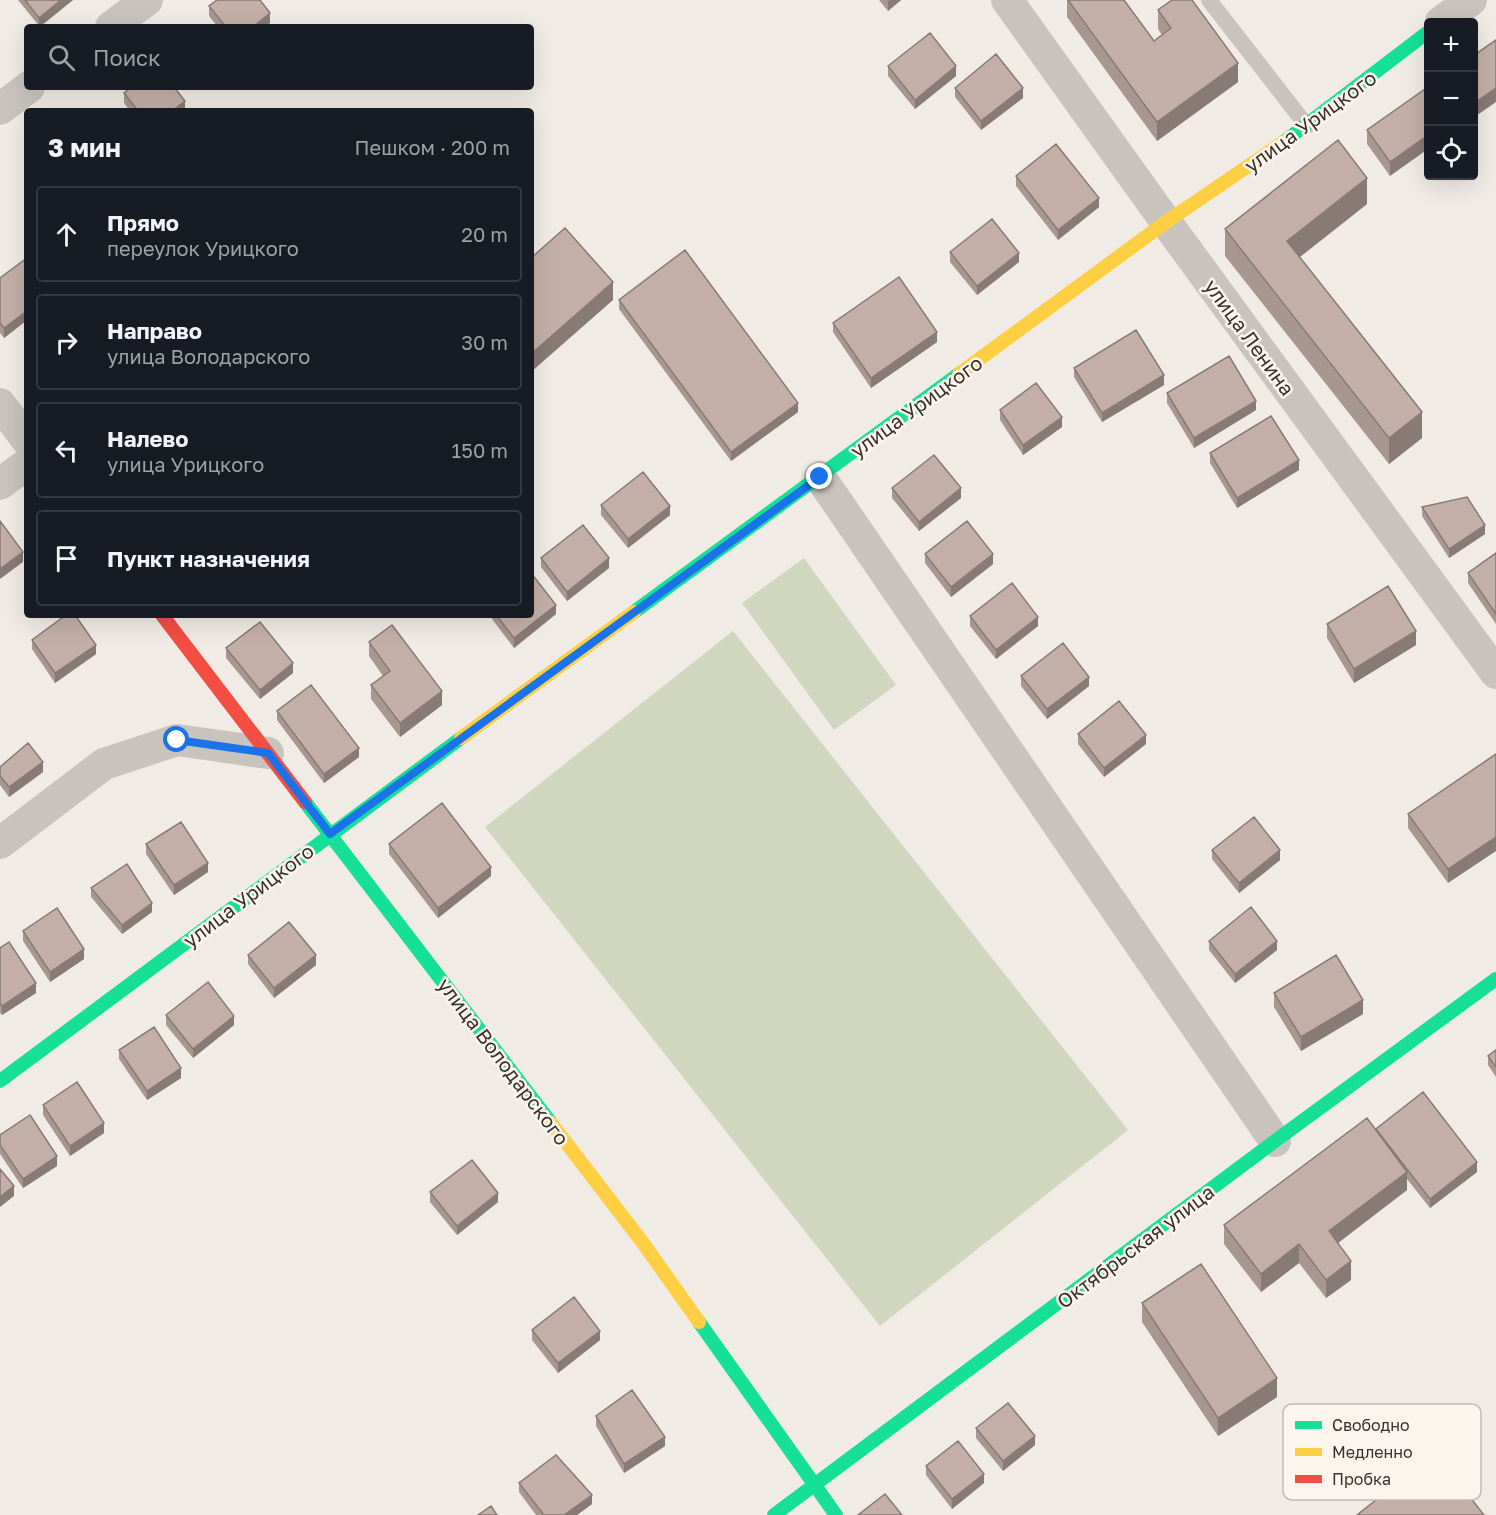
<!DOCTYPE html>
<html lang="ru">
<head>
<meta charset="utf-8">
<style>
  body { margin:0; font-family:"Golos Text",sans-serif; background:#242831; color:#f1f3f6 }
  .controls { position:absolute; right:18px; top:18px; display:grid; overflow:hidden; border-radius:6px; box-shadow:0 6px 24px #0002 }
  .controls button { width:54px; height:54px; display:grid; place-items:center; padding:0; border:0; border-bottom:2px solid #363941; background:#171b24; color:#f1f3f6; font:30px sans-serif }
  .stop { position:absolute; width:18px; height:18px; margin:-14px; border:4px solid #1a73e8; border-radius:50%; background:#fff }
  .stop.end { background:#1a73e8; border-color:#fff; box-shadow:0 2px 6px #0008 }
  .list { margin:0; padding:0; list-style:none }
  h2 { display:flex; justify-content:space-between; align-items:center; height:78px; margin:0; padding:0 24px; font-size:26px }
  h2 small { font-size:20px; font-weight:400; color:#9ea1a6 }
  .list li { display:grid; grid-template-columns:39px 1fr auto; gap:18px; align-items:center; box-sizing:border-box; height:96px; margin:0 12px 12px; padding:0 12px; border:2px solid #363941; border-radius:6px }
  .list b { display:block; font-size:22px; white-space:nowrap }
  .list p { margin:0; font-size:20px; white-space:nowrap; color:#9ea1a6 }
  .list em { font-size:20px; font-style:normal; color:#9ea1a6 }
  .icon { flex:none; width:33px; height:33px; fill:none; stroke:currentColor; stroke-width:2; stroke-linecap:round; stroke-linejoin:round }
  .map { position:relative; flex:none; width:1496px; height:1515px; overflow:hidden }
  .search { position:absolute; background:#171b24; box-shadow:0 6px 24px #0002; left:24px; top:24px; width:510px; height:66px; display:flex; align-items:center; gap:15px; box-sizing:border-box; padding:0 21px; border-radius:6px; color:#9ea1a6; font-size:22px }
  .panel { position:absolute; background:#171b24; box-shadow:0 6px 24px #0002; left:24px; top:108px; width:510px; height:510px; border-radius:6px }
  .map>svg:first-child { display:block }
  .green { fill:#d1d6bf }
  .lines { fill:none; stroke-linecap:round; stroke-linejoin:round }
  .lane { stroke:#c9c3be; stroke-width:16 }
  .street { stroke:#c9c3be; stroke-width:32 }
  .fast { stroke:#16e098; stroke-width:14 }
  .slow { stroke:#ffcf43; stroke-width:14 }
  .jam { stroke:#f24e42; stroke-width:14 }
  .wall { fill:#a89690 }
  .shaded-wall { fill:#887a75 }
  .building { fill:#c3afa7; stroke:#887a75; stroke-width:1.5 }
  .route { stroke:#1a73e8; stroke-width:8 }
  .labels { text-anchor:middle; dominant-baseline:central; stroke-width:5; stroke-linejoin:round; paint-order:stroke }
  .street-label { font-size:20px; fill:#3b302b; stroke:#fbf5ee }
  .key { fill:#fbf5ee; stroke:#c1bab4; stroke-width:1.5 }
  .key-label { font-size:16px; fill:#3b302b }
</style>
</head>
<body>
<div class="map">
<svg width="1496" height="1515" viewBox="0 0 1496 1515">
  <rect width="100%" height="100%" fill="#f0ebe5"/>
  <path class="green" d="M804,558l92,127 -62,45 -92,-127z
    M733,631l395,499 -248,196 -395,-499z"/>
  <g class="lines">
    <path class="lane" d="M1209,0l98,126"/>
    <path class="street" d="M1007,0l159,222 330,451
      M1441,22l30,-22
      M111,27l36,-27
      M0,109l29,-22
      M0,404l27,36
      M820,477l455,664
      M0,484l27,-20
      M0,843l104,-79 73,-24 91,13"/>
    <path class="fast" d="M1285,141l143,-109
      M634,612l325,-238
      M305,802l246,321
      M0,1081l461,-343
      M699,1322l137,193
      M774,1515l501,-374 221,-162"/>
    <path class="slow" d="M959,374l207,-152 119,-81
      M461,738l173,-126
      M551,1123l92,120 56,79"/>
    <path class="jam" d="M162,615l143,187"/>
  </g>
  <path class="wall" d="M18,0h55l-33,27z
    M879,0h22l-13,11z
    M1067,0h57l30,41 8,-6 -4,-6v-19l80,72 -81,59 -90,-124z
    M209,6l61,17 -5,4h-47l-9,-11z
    M888,66l68,10 -41,33 -27,-33z
    M1428,87l-38,89 -23,-32v-14z
    M955,88l68,10 -42,32 -26,-33z
    M124,93l61,17 -1,1h-54l-6,-8z
    M1016,176l83,31 -41,33 -42,-54z
    M1367,204l-67,53 122,181 -33,26 -164,-208v-27z
    M950,252l69,10 -42,33 -27,-33z
    M27,258v62l-23,18 -4,-5v-55z
    M619,300l179,112 -67,49 -112,-152z
    M833,323l104,19 -66,46 -38,-56z
    M1074,368l90,17 -62,37 -28,-45z
    M1167,393l89,17 -62,38 -27,-45z
    M1000,410l62,17 -39,28 -23,-35z
    M1210,453l89,17 -62,38 -27,-45z
    M892,488l69,10 -42,33 -27,-33z
    M601,505l69,10 -42,33 -27,-33z
    M1422,507l63,27 -36,24 -27,-42z
    M1496,553v71l-28,-41v-10z
    M925,554l68,10 -42,33 -26,-34z
    M541,558l68,10 -42,33 -26,-34z
    M556,614l-42,34 -25,-33h42z
    M970,616l68,10 -42,33 -26,-33z
    M1327,624l89,21 -62,38 -27,-45z
    M32,640l64,14 -41,29 -23,-34z
    M369,642l73,63 -42,32 -29,-38v-14l12,-9 -14,-20z
    M226,648l67,25 -33,26 -34,-41z
    M1021,676l68,10 -42,33 -26,-33z
    M277,711l82,46 -35,26 -47,-63z
    M1078,734l68,10 -42,33 -26,-33z
    M1496,754l-48,129 -40,-55v-14z
    M0,767l43,5 -34,25 -9,-12z
    M146,844l62,28 -34,23 -28,-41z
    M389,844l102,32 -53,42 -49,-64z
    M1212,850l68,10 -41,33 -27,-34z
    M91,888l61,24 -30,22 -31,-37z
    M23,931l61,28 -34,23 -27,-41z
    M1209,941l68,9 -42,33 -26,-33z
    M0,948l36,45 -34,22 -2,-2z
    M248,955l68,10 -42,33 -26,-34z
    M1274,993l89,21 -62,37 -27,-44z
    M166,1015l68,10 -41,33 -27,-33z
    M119,1050l62,28 -34,22 -28,-41z
    M1496,1050v27l-8,-12v-9z
    M43,1105l61,28 -34,23 -27,-41z
    M1376,1130l101,42 -47,36 -23,-29v11l-70,53 14,37 -25,18 -27,-35 -38,29 -37,-48v-19z
    M0,1135l57,31 -34,22 -23,-34z
    M430,1192l68,10 -41,33 -27,-33z
    M1142,1303l135,94 -59,39 -76,-114z
    M532,1330l68,10 -42,33 -26,-33z
    M596,1416l69,30 -41,27 -28,-47z
    M976,1428l59,17 -32,26 -27,-33z
    M926,1466l58,17 -32,26 -26,-34z
    M519,1483l73,21 -15,11h-41l-17,-23z"/>
  <path class="shaded-wall" d="M61,0h12l-34,27v-9z
    M889,0h12l-13,11v-10z
    M270,13v10l-5,4h-12z
    M1238,63v19l-81,59v-19z
    M956,66v10l-41,33v-9z
    M1023,88v10l-42,32v-9z
    M1496,88v14l-23,16v-14z
    M185,101v9l-1,1h-12z
    M1428,135v14l-38,27v-14z
    M1367,178v26l-80,63v-26z
    M1099,198v9l-41,33v-10z
    M1019,253v9l-42,33v-9z
    M613,282v18l-82,72v-18z
    M27,311v9l-23,18v-10z
    M937,332v10l-66,46v-10z
    M1164,375v10l-62,37v-9z
    M1256,401v9l-62,38v-10z
    M798,403v9l-67,49v-9z
    M1422,412v26l-33,26v-26z
    M1062,417v10l-39,28v-10z
    M1299,460v10l-62,38v-10z
    M961,488v10l-42,33v-9z
    M670,506v9l-42,33v-9z
    M1485,525v9l-36,24v-9z
    M23,552v10l-23,17v-10z
    M993,554v10l-42,33v-10z
    M609,558v10l-42,33v-9z
    M556,605v9l-42,34v-10z
    M1038,617v9l-42,33v-9z
    M1416,631v14l-62,38v-14z
    M96,645v9l-41,29v-10z
    M293,663v10l-33,26v-9z
    M1089,677v9l-42,33v-10z
    M442,691v14l-42,32v-14z
    M1146,735v9l-42,33v-9z
    M359,748v9l-35,26v-9z
    M43,762v10l-34,25v-10z
    M1496,837v14l-48,32v-14z
    M1280,850v10l-41,33v-10z
    M208,863v9l-34,23v-10z
    M491,867v9l-53,42v-10z
    M152,903v9l-30,22v-9z
    M1277,941v9l-42,33v-9z
    M84,949v10l-34,23v-10z
    M316,955v10l-42,33v-10z
    M36,983v10l-34,22v-9z
    M1363,1000v14l-62,37v-14z
    M234,1016v9l-41,33v-9z
    M181,1068v10l-34,22v-9z
    M104,1123v10l-34,23v-10z
    M57,1156v10l-34,22v-9z
    M1477,1162v10l-47,36v-9z
    M1407,1172v18l-78,60v-19z
    M14,1186v10l-14,11v-10z
    M498,1193v9l-41,33v-9z
    M1299,1244v19l-38,29v-18z
    M1351,1261v19l-25,18v-18z
    M600,1331v9l-42,33v-10z
    M1277,1378v19l-59,39v-18z
    M1035,1436v9l-32,26v-10z
    M665,1437v9l-41,27v-9z
    M984,1474v9l-32,26v-10z
    M592,1495v9l-15,11h-13z"/>
  <path class="building" d="M25,0h36l-22,18z
    M217,0h43l10,13 -17,14h-27l-17,-21z
    M1068,0h56l30,41 17,-13 -13,-18 14,-10h20l46,63 -81,59z
    M930,33l26,33 -41,34 -27,-34z
    M1496,40v48l-23,16v-48z
    M996,54l27,34 -42,33 -26,-33z
    M132,87h42l11,14 -13,10h-34l-14,-18z
    M1428,87v48l-38,27 -23,-32z
    M1338,140l29,38 -80,63 135,171 -33,26 -164,-209z
    M1056,144l43,54 -41,32 -42,-54z
    M992,219l27,34 -42,33 -27,-34z
    M565,228l48,54 -82,72v-96z
    M685,250l113,153 -67,49 -112,-152z
    M27,258v53l-23,17 -4,-5v-45z
    M899,277l38,55 -66,46 -38,-55z
    M1136,330l28,45 -62,38 -28,-45z
    M1229,356l27,45 -62,37 -27,-45z
    M1036,383l26,34 -39,28 -23,-35z
    M1271,416l28,44 -62,38 -27,-45z
    M934,455l27,33 -42,34 -27,-34z
    M643,472l27,34 -42,33 -27,-34z
    M1467,497l18,28 -36,24 -27,-42z
    M0,521l23,31 -23,17z
    M967,521l26,33 -42,33 -26,-33z
    M583,525l26,33 -42,34 -26,-34z
    M1496,553v61l-28,-41z
    M531,573l25,32 -42,33 -18,-23h35z
    M1012,583l26,34 -42,33 -26,-34z
    M1388,586l28,45 -62,38 -27,-45z
    M66,615h9l21,30 -41,28 -23,-33z
    M260,622l33,41 -33,27 -34,-42z
    M392,625l50,66 -42,32 -29,-38 19,-14 -21,-29z
    M1063,643l26,34 -42,32 -26,-33z
    M311,685l48,63 -35,26 -47,-63z
    M1119,701l27,34 -42,33 -26,-34z
    M28,743l15,19 -34,25 -9,-11v-9z
    M1496,754v83l-48,32 -40,-55z
    M442,803l49,64 -53,41 -49,-64z
    M1254,817l26,33 -41,33 -27,-33z
    M181,822l27,41 -34,22 -28,-41z
    M127,864l25,39 -30,22 -31,-37z
    M1251,907l26,34 -42,33 -26,-33z
    M57,908l27,41 -34,23 -27,-41z
    M289,922l27,33 -42,33 -26,-33z
    M9,942l27,41 -34,23 -2,-3v-55z
    M1336,955l27,45 -62,37 -27,-44z
    M208,982l26,34 -41,33 -27,-34z
    M154,1027l27,41 -34,23 -28,-41z
    M1496,1050v17l-8,-11z
    M77,1082l27,41 -34,23 -27,-41z
    M1423,1092l54,70 -47,37 -54,-70z
    M30,1115l27,41 -34,23 -23,-34v-10z
    M1367,1118l40,54 -78,59 22,30 -25,19 -27,-36 -38,30 -37,-49z
    M472,1160l26,33 -41,33 -27,-34z
    M0,1169l14,17 -14,11z
    M1201,1264l76,114 -59,40 -76,-115z
    M574,1297l26,34 -42,32 -26,-33z
    M632,1390l33,47 -41,27 -28,-48z
    M1008,1403l27,33 -32,25 -27,-33z
    M958,1441l26,33 -32,25 -26,-33z
    M1435,1453l49,62h-127z
    M556,1455l36,40 -28,20h-20l-25,-32z
    M885,1494l17,21h-44z
    M491,1506l6,9h-19z"/>
  <g class="lines">
    <path class="route" d="M177,740l91,13 62,81 490,-357"/>
  </g>
  <g class="labels">
    <g class="street-label">
      <text transform="translate(1310 121) rotate(-36)">улица Урицкого</text>
      <text transform="translate(1250 337) rotate(54)">улица Ленина</text>
      <text transform="translate(916 406) rotate(-36)">улица Урицкого</text>
      <text transform="translate(248 895) rotate(-37)">улица Урицкого</text>
      <text transform="translate(504 1061) rotate(53)">улица Володарского</text>
      <text transform="translate(1135 1246) rotate(-37)">Октябрьская улица</text>
    </g>
  </g>
  <rect x="1283" y="1404" width="198" height="96" rx="9" class="key"/>
  <rect x="1295" y="1421" width="27" height="8" fill="#16e098"/>
  <rect x="1295" y="1448" width="27" height="8" fill="#ffcf43"/>
  <rect x="1295" y="1475" width="27" height="8" fill="#f24e42"/>
  <g class="key-label">
    <text x="1332" y="1431">Свободно</text>
    <text x="1332" y="1458">Медленно</text>
    <text x="1332" y="1485">Пробка</text>
  </g>
</svg>
<div class="controls">
<button>+</button>
<button>−</button>
<button><svg class="icon" aria-label="locate" viewBox="0 0 24 24"><circle cx="12" cy="12" r="6"/><path d="M12 2v4M12 18v4M2 12h4M18 12h4"/></svg></button>
</div>
<div class="stop" style="left:177px;top:740px"></div>
<div class="stop end" style="left:820px;top:477px"></div>
<div class="search"><svg class="icon" aria-label="search" viewBox="0 0 24 24"><circle cx="10" cy="10" r="6"/><path d="M15 15l6 6"/></svg>Поиск</div>
<section class="panel">
<h2>3 мин<small>Пешком · 200 m</small></h2>
<ul class="list">
<li><svg class="icon" aria-label="ahead" viewBox="0 0 24 24"><path d="M12 20V5M6 11l6-6 6 6"/></svg><div><b>Прямо</b><p>переулок Урицкого</p></div><em>20 m</em></li>
<li><svg class="icon" aria-label="right" viewBox="0 0 24 24"><path d="M7 20v-9h11M14 6l5 5-5 5"/></svg><div><b>Направо</b><p>улица Володарского</p></div><em>30 m</em></li>
<li><svg class="icon" aria-label="left" viewBox="0 0 24 24"><path d="M17 20v-9H6M10 6l-5 5 5 5"/></svg><div><b>Налево</b><p>улица Урицкого</p></div><em>150 m</em></li>
<li><svg class="icon" aria-label="arrive" viewBox="0 0 24 24"><path d="M6 21V4h12l-3 4 3 4H6"/></svg><div><b>Пункт назначения</b></div></li>
</ul>
</section>
</div>
</body>
</html>
